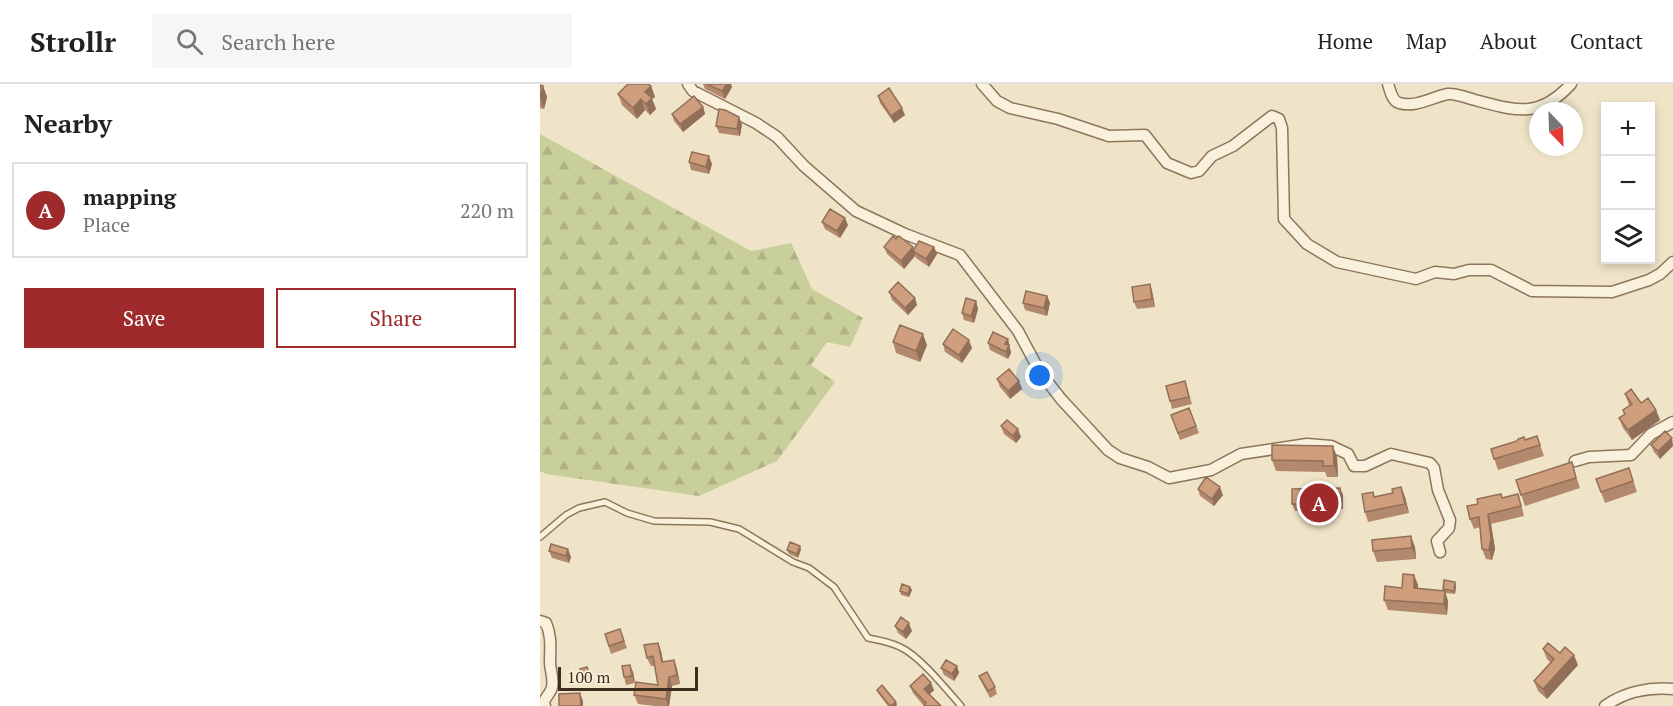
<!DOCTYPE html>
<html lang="en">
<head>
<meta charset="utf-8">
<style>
  body { margin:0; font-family:"PT Serif",serif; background:#f6f6f6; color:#222 }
  .controls { position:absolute; right:18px; top:18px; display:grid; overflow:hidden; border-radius:0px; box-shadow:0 3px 9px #0003 }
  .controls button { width:54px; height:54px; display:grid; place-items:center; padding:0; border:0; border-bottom:2px solid #e0e0e0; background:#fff; color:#222; font:30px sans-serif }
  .compass { position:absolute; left:989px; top:18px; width:54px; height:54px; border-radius:50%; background:#fff; box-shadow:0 3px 9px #0003; rotate:157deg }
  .scale { position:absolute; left:18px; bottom:15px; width:140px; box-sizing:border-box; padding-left:6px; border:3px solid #3d2e20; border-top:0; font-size:16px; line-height:21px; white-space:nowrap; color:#3d2e20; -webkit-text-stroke:4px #f7eed8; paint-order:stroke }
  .you { position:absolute; left:500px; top:292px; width:21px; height:21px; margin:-15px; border:4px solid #fff; border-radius:50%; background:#1a73e8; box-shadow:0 0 0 9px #1a73e833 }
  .badge { display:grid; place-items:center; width:39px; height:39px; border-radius:50%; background:#9e2a2b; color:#fff; font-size:20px; font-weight:700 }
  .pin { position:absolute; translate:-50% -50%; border:3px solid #fff; box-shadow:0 2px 6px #0006 }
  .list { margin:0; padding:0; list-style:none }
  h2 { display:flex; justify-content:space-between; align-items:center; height:78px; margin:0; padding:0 24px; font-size:26px }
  h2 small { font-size:20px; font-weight:400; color:#767676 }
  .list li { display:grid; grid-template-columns:39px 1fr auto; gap:18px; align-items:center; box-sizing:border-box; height:96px; margin:0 12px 12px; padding:0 12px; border:2px solid #e0e0e0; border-radius:0px }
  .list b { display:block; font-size:22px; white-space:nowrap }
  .list p { margin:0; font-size:20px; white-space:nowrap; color:#767676 }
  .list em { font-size:20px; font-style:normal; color:#767676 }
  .actions { display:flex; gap:12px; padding:18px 24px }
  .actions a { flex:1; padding:14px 0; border:2px solid #9e2a2b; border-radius:0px; text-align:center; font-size:21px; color:#9e2a2b }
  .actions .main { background:#9e2a2b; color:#fff }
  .icon { flex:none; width:33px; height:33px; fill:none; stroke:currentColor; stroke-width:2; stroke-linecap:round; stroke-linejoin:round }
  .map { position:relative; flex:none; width:1133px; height:622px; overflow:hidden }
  header { display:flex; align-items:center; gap:36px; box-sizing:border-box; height:84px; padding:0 30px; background:#fff; border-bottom:2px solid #e0e0e0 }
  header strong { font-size:28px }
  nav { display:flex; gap:33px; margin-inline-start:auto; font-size:21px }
  .search { width:420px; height:54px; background:#f6f6f6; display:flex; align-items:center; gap:15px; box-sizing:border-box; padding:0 21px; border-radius:0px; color:#767676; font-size:22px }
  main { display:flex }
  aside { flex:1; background:#fff }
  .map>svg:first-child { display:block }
  .forest { fill:url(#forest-firs) }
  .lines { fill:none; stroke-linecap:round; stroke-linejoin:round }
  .lane-casing { stroke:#8d765c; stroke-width:8 }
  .street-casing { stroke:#8d765c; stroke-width:13 }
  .lane { stroke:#faf1dc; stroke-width:5 }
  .street { stroke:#faf1dc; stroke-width:10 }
  .wall { fill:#b2896c }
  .shaded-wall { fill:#916f58 }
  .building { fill:#cf9f7d; stroke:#916f58; stroke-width:1.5 }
</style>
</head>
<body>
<header>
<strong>Strollr</strong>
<div class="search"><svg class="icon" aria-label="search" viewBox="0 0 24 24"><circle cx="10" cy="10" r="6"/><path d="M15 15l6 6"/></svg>Search here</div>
<nav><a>Home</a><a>Map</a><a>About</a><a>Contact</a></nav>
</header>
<main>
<aside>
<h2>Nearby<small></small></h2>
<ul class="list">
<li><span class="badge">A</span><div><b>mapping</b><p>Place</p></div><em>220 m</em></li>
</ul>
<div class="actions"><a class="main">Save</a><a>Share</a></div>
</aside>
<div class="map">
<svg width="1133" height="622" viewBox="0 0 1133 622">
  <defs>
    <pattern id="forest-firs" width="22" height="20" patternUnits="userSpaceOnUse" patternTransform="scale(1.5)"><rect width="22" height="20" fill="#c9cf9b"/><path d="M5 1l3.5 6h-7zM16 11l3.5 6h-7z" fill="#aeb285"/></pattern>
  </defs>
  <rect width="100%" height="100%" fill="#f0e4c8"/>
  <path class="forest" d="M0,50l211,117 40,-8 21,46 51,29 -13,29 -23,-5 -16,23 24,17 -58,79 -78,35 -153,-22 -6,-3z"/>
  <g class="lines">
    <g class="lane-casing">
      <path id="lane" d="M0,453l26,-22 13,-7 26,-6 22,11 27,8 56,1 29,7 54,33 16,6 25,19 34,51c11,2 22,4 32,9 20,9 46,42 61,59"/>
    </g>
    <g class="street-casing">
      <path id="street" d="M148,0l5,7 63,32 21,14 27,29 52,45 49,23 55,21 58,76 22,41 21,27 47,51 12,8 28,9 21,11 42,-8 30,-16 66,-10 24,2 17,8 6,12h11l26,-12 39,9 4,5 4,22 12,30 -1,8 -12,13 3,11
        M442,0l15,17 13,7 48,11 51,17 36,-1 22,28 24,10 8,-2 13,-15 21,-10 39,-30 7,3 3,9 2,91 23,25 30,18 79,17 19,-7 19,2 15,-4h22l41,21 80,1 37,-12 11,-6 13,-12
        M848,0c2,6 4,17 11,19 17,5 33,-6 49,-9 8,-1 19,4 27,6 42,11 64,19 96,-16
        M1035,377l14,-4 42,-2 20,-21 22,-12
        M0,537l6,2c6,14 4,25 4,39 0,8 4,17 2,25 -1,6 -7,10 -9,17l2,2
        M1065,622c19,-14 44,-19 68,-17"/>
    </g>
    <use href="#lane" class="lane"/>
    <use href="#street" class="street"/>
  </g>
  <path class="wall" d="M163,0h28l1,3 -7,12 -20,-10z
    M0,1l3,1 4,11 -3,12 -4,-1z
    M111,2l4,11 -3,2 4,10 -6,6 -5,-5 -8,9 -15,-14 -4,-11z
    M338,12l27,19 -11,8 -14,-20z
    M163,23l2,7 -22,18 -9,-11 -2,-7z
    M202,40l-2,12 -21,-3 -3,-7z
    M149,78l23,2 -3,10 -18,-4z
    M282,138l26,3 -8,13 -15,-9z
    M356,155l17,8 1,3 20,-3 3,7 -8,13 -13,-9 -1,-2 -11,13 -17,-15 -3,-7z
    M610,200l2,7 3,16 -18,2 -3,-7z
    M349,208l28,13 -9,10 -16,-15z
    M507,212l3,7 -3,13 -22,-6 -2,-7z
    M436,217l2,8 -4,14 -10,-3 -2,-7z
    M468,255l3,14 -3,6 -18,-9 -2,-7z
    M353,258l34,3 -7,17 -24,-9z
    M403,260l29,4 -10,15 -17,-11z
    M457,295l22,2 3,8 -12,10 -10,-12z
    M645,297l7,23 -20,5 -2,-8z
    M1085,310l16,9 15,7 4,10 -28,20 -9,-12 -4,-10 5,-3 -1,-5 6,-5z
    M649,324l10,25 -19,7 -9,-25z
    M461,342l20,11 -5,6 -12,-9z
    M1125,347l-5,28 -6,-7 -3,-7z
    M997,352l7,20 -46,14 -7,-21z
    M797,373l1,20h-11l-2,-5 -49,-1 -4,-11z
    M1089,384l8,24 -32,11 -9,-24z
    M1035,389l5,15 -55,18 -9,-26z
    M861,403l4,10 4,16 -41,9 -3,-10z
    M658,405l25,6 -9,11 -14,-10z
    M803,411v14l-25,1 1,10 -9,1 -3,-10h-12l-3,-7z
    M962,414l19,6 3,12 -33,8 4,25 -3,11 -6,-1 -4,-10 -2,-22 -6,2 -4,-10z
    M875,463l1,12 -39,3 -4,-11z
    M261,465l-3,9 -9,-4 -2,-4z
    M9,467l22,6 -2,6 -17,-5z
    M874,491l4,10v4l26,2 -1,-2 13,-3 -1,8 -10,-1 3,8 -1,14 -59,-5 -4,-10 18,-12z
    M370,503l2,3 -3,7 -8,-2 -1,-4z
    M355,542l17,5 -6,8 -8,-6z
    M80,545l7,19 -16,6 -6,-20z
    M118,559l3,8 2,11 11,-2 3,9 3,15 -8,2 -3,20h-15l-16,-2 -4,-9 24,-10 -3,-19h-4l-4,-8z
    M1003,565l17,4 18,12 -31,34 -9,-8 -4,-10 17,-18 -4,-4z
    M417,582l2,7 -5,8 -10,-6 -3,-7z
    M47,583l4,12 -7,2 -4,-12z
    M93,588l2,11 -9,2 -2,-8z
    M439,592l16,11 2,7 -7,4 -8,-15z
    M370,602l24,4 -5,4 12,12h-17l-11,-13z
    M337,606l20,15 -9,1 -10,-13z"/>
  <path class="shaded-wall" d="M187,0h4l1,3 -7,12 -3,-8z
    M3,2l4,11 -3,12 -4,-11z
    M111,2l4,11 -3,2 4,10 -6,6 -4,-11 -1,-12z
    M101,15l4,11 -8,9 -4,-11z
    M163,23l2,7 -22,18 -3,-8z
    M362,24l3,7 -11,8 -3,-7z
    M199,33l3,7 -2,12 -3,-7z
    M169,72l3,8 -3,10 -3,-7z
    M305,134l3,7 -8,13 -3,-7z
    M373,163l2,9 -11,13 -3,-8z
    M394,163l3,7 -8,13 -3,-8z
    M610,200l2,7 3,16 -3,-8z
    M507,212l3,7 -3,13 -3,-8z
    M375,214l2,7 -9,10 -3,-7z
    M436,217l2,8 -4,14 -3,-7z
    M383,250l4,11 -7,17 -4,-11z
    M468,255l3,14 -3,6 -2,-7 -1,-8z
    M429,256l3,8 -10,15 -3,-8z
    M479,297l3,8 -12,10 -2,-8z
    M1116,326l4,10 -28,20 -4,-10z
    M478,345l3,8 -5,6 -3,-7z
    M1132,354l1,8 -13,13 -2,-8z
    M793,362l4,11 1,20 -4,-11z
    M680,403l3,8 -9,11 -2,-7z
    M861,403l4,10 4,16 -4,-9z
    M800,404l3,7v14l-2,-7z
    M948,430l3,10 4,25 -3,11 -3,-10z
    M871,452l4,11 1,12 -4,-11z
    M260,462l1,3 -3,9 -1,-4z
    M28,465l3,8 -2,6 -3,-7z
    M874,491l4,10 -1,13 -3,-10z
    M915,498l1,4 -1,8 -1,-3z
    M370,503l2,3 -3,7 -1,-3z
    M905,507l3,10 -1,14 -3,-11z
    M369,539l3,8 -6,8 -3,-7z
    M118,559l3,8 4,20 -3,-9z
    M1034,571l4,10 -31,34 -4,-10z
    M134,576l3,9 3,15 -3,-9z
    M90,581l3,7 2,11 -3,-7z
    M417,582l2,7 -5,8 -2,-7z
    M129,593l3,9 -3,20h-1l-2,-7z
    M391,599l3,7 -7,7 -3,-8z
    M40,609l3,8v5h-2z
    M356,618l1,3 -1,1h-6z"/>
  <path class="building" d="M88,0h20l3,2 -6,6 7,6 -6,6 -5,-5 -8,9 -15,-14z
    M167,0h20l-5,7z
    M0,1l3,1 -3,12z
    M349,4l13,20 -11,8 -13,-20z
    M154,12l9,11 -23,17 -8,-10z
    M179,25l6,1 14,7 -2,12 -21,-3z
    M152,68l17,4 -3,11 -17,-5z
    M290,125l15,9 -8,13 -15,-9z
    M353,152l3,3 3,-3 14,11 -12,14 -17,-14z
    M379,157l15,6 -8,12 -13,-8z
    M358,198l17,16 -10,10 -16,-16z
    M610,200l2,15 -18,3 -2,-15z
    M486,207l21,5 -3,12 -21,-5z
    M426,214l10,3 -5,15 -9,-3z
    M360,241l23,9 -7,17 -23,-9z
    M413,245l16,11 -10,15 -16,-11z
    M453,248l15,7 -3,5 4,1 -3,7 -18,-9z
    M469,285l10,12 -11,10 -11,-12z
    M645,297l4,16 -19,4 -4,-15z
    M1091,305l10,14 7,-5 8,12 -28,20 -9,-12 6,-4 -2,-4 9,-6 -7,-10z
    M649,324l7,18 -18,7 -7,-18z
    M467,336l11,9 -5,7 -12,-10z
    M1125,347l7,7 -14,13 -7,-6z
    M997,352l3,9 -46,14 -3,-10 26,-8 1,-2 6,-2 1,3z
    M732,361l61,1 1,20h-11v-5l-51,-1z
    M1032,378l4,16 -55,17 -5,-15z
    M1089,384l4,13 -32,11 -5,-13z
    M666,393l14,10 -8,12 -14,-10z
    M861,403l4,17 -40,8 -3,-18 11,-2 1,5 19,-4 -1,-4z
    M800,404l1,14 -26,1 2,10 -10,1 -1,-10h-14v-15z
    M961,410l1,4 16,-4 3,12 -33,8 3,25 -2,11 -7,-1 -3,-32 -9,2 -3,-13 11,-2 -1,-5z
    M871,452l1,12 -39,3 -1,-11z
    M250,458l10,4 -3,8 -10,-4z
    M11,460l17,5 -2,7 -17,-5z
    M863,490l11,1v13l31,3 -1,13 -60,-4 1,-14 17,2z
    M904,496l11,2 -1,9 -11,-2z
    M362,500l8,3 -2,7 -8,-3z
    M361,533l8,6 -6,9 -8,-6z
    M80,545l4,12 -15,5 -4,-12z
    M118,559l4,19 12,-2 3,15 -8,2 -3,22 -32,-4 2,-13 22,3 -5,-29 -6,2 -3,-13z
    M1008,559l12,10 5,-6 9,8 -31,34 -9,-8 20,-22 -11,-10z
    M406,576l11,6 -5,8 -11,-6z
    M90,581l2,11 -8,1 -2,-11z
    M47,583l3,8 -7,2 -3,-8z
    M447,588l8,15 -7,4 -9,-15z
    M383,590l8,9 -7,6 17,17h-17l2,-3 -16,-17z
    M342,601l14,17 -6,4 -13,-16z
    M40,609l1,13h-22v-12z"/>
</svg>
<div class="controls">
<button>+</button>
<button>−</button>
<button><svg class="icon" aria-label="layers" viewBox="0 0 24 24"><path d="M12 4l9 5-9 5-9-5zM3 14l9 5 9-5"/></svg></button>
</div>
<svg class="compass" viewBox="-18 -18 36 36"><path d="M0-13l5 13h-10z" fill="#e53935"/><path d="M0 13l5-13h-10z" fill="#767676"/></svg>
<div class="scale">100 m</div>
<div class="you"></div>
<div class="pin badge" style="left:779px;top:419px">A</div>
</div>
</main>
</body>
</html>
